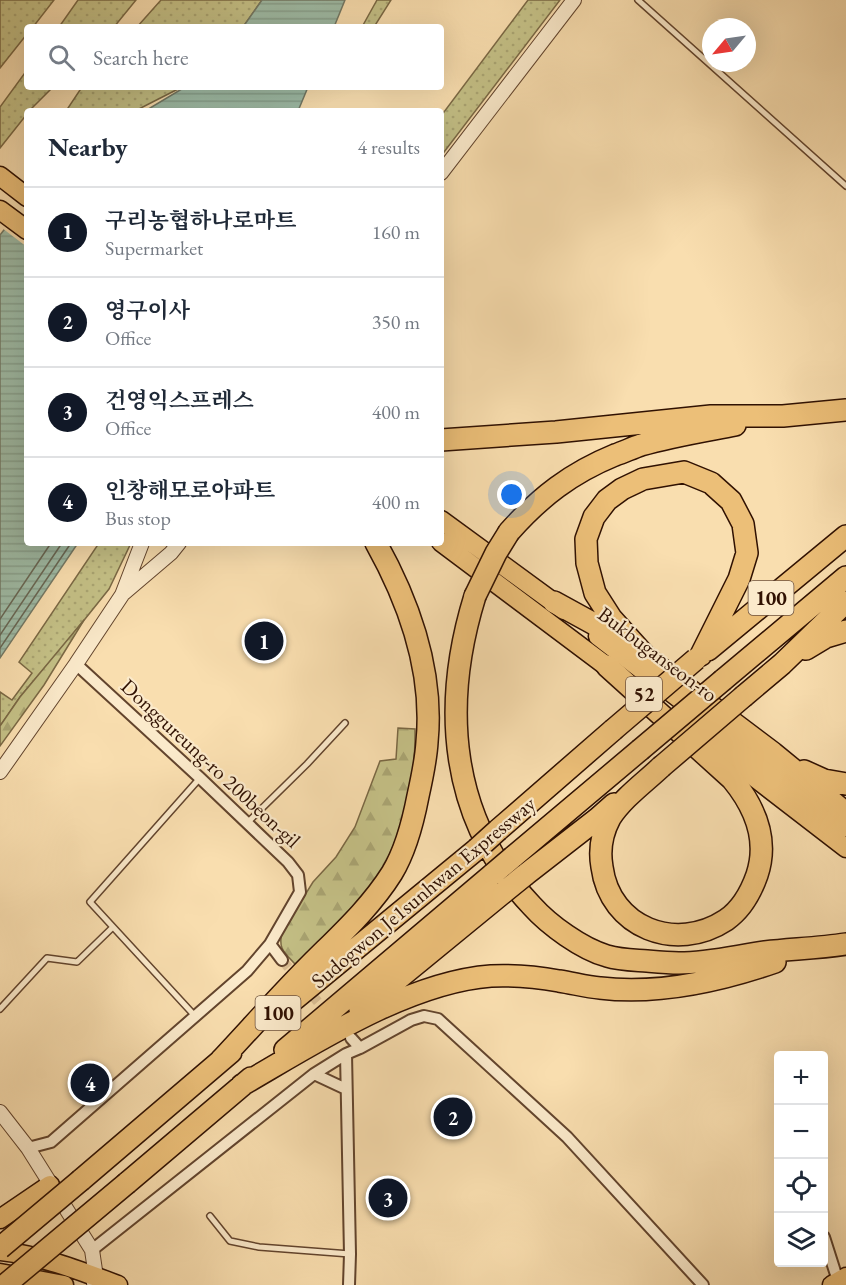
<!DOCTYPE html>
<html lang="en">
<head>
<meta charset="utf-8">
<style>
  body { margin:0; font-family:"EB Garamond","Noto Serif KR",serif; background:#f6f6f7; color:#1f2937 }
  .controls { position:absolute; right:18px; bottom:18px; display:grid; overflow:hidden; border-radius:6px; box-shadow:0 6px 24px #0002 }
  .controls button { width:54px; height:54px; display:grid; place-items:center; padding:0; border:0; border-bottom:2px solid #e0e1e3; background:#fff; color:#1f2937; font:30px sans-serif }
  .compass { position:absolute; left:702px; top:18px; width:54px; height:54px; border-radius:50%; background:#fff; box-shadow:0 6px 24px #0002; rotate:241deg }
  .you { position:absolute; left:512px; top:495px; width:21px; height:21px; margin:-15px; border:4px solid #fff; border-radius:50%; background:#1a73e8; box-shadow:0 0 0 9px #1a73e833 }
  .badge { display:grid; place-items:center; width:39px; height:39px; border-radius:50%; background:#111827; color:#fff; font-size:20px; font-weight:700 }
  .pin { position:absolute; translate:-50% -50%; border:3px solid #fff; box-shadow:0 2px 6px #0006 }
  .list { margin:0; padding:0; list-style:none }
  h2 { display:flex; justify-content:space-between; align-items:center; height:78px; margin:0; padding:0 24px; font-size:26px }
  h2 small { font-size:20px; font-weight:400; color:#747a83 }
  .list li { display:grid; grid-template-columns:39px 1fr auto; gap:18px; align-items:center; box-sizing:border-box; height:90px; padding:0 24px; border-top:2px solid #e0e1e3 }
  .list b { display:block; font-size:22px; white-space:nowrap }
  .list p { margin:0; font-size:20px; white-space:nowrap; color:#747a83 }
  .list em { font-size:20px; font-style:normal; color:#747a83 }
  .icon { flex:none; width:33px; height:33px; fill:none; stroke:currentColor; stroke-width:2; stroke-linecap:round; stroke-linejoin:round }
  .map { position:relative; flex:none; width:846px; height:1285px; overflow:hidden }
  .search { position:absolute; background:#fff; box-shadow:0 6px 24px #0002; left:24px; top:24px; width:420px; height:66px; display:flex; align-items:center; gap:15px; box-sizing:border-box; padding:0 21px; border-radius:6px; color:#747a83; font-size:22px }
  .panel { position:absolute; background:#fff; box-shadow:0 6px 24px #0002; left:24px; top:108px; width:420px; height:438px; border-radius:6px }
  .map>svg:first-child { display:block }
  .green { fill:url(#green-dots); stroke:#7a6844; stroke-width:1.5 }
  .forest { fill:url(#forest-firs); stroke:#7a6844; stroke-width:1.5 }
  .water { fill:url(#water-rules); stroke:#727865; stroke-width:1.5 }
  .pier { fill:#f9deaf }
  .lines { fill:none; stroke-linecap:round; stroke-linejoin:round }
  .shore { stroke:#676654; stroke-width:1.5 }
  .minor-tunnel { stroke:#dbbf95; stroke-width:10; stroke-dasharray:10 5; stroke-linecap:butt }
  .service-casing { stroke:#62442d; stroke-width:8 }
  .minor-casing { stroke:#62442d; stroke-width:14 }
  .tertiary-casing { stroke:#62442d; stroke-width:16 }
  .primary-casing { stroke:#301102; stroke-width:21 }
  .trunk-casing { stroke:#301102; stroke-width:21 }
  .motorway-casing { stroke:#301102; stroke-width:24 }
  .service { stroke:#fbeacb; stroke-width:5 }
  .minor { stroke:#fbeacb; stroke-width:10 }
  .tertiary { stroke:#fbeacb; stroke-width:14 }
  .primary { stroke:#ecbf78; stroke-width:18 }
  .trunk { stroke:#ecbf78; stroke-width:18 }
  .motorway { stroke:#ecbf78; stroke-width:21 }
  .motorway-bridge-casing { stroke:#301102; stroke-width:24; stroke-linecap:butt }
  .motorway-bridge { stroke:#ecbf78; stroke-width:21 }
  .labels { text-anchor:middle; dominant-baseline:central; stroke-width:4.5; stroke-linejoin:round; paint-order:stroke }
  .shield { fill:#fbeacb; stroke:#6d523e; stroke-width:1.5 }
  .shield-label { font-size:20px; font-weight:bold; fill:#301102 }
  .street-label { font-size:21px; fill:#301102; stroke:#fbeacb }
</style>
</head>
<body>
<div class="map">
<svg width="846" height="1285" viewBox="0 0 846 1285">
  <defs>
    <pattern id="green-dots" width="8" height="8" patternUnits="userSpaceOnUse" patternTransform="scale(1.5)"><rect width="8" height="8" fill="#c4c086"/><path d="M2 2h.1M6 6h.1" fill="none" stroke="#a9a472" stroke-width="1.8" stroke-linecap="round"/></pattern>
    <pattern id="forest-firs" width="22" height="20" patternUnits="userSpaceOnUse" patternTransform="scale(1.5)"><rect width="22" height="20" fill="#c4c086"/><path d="M5 1l3.5 6h-7zM16 11l3.5 6h-7z" fill="#a9a472"/></pattern>
    <pattern id="water-rules" width="6" height="5" patternUnits="userSpaceOnUse" patternTransform="scale(1.5)"><rect width="6" height="5" fill="#9ebca7"/><path d="M0 2.5h6" fill="none" stroke="#88a18e"/></pattern>
  </defs>
  <rect width="100%" height="100%" fill="#f9deaf"/>
  <filter id="stains"><feTurbulence type="fractalNoise" baseFrequency=".00333" numOctaves="4"/><feColorMatrix values="0 0 0 0 .2 0 0 0 0 .09 0 0 0 0 .02 0 0 0 .5 -.17"/></filter>
  <radialGradient id="worn" r=".72"><stop offset=".6" stop-color="#630" stop-opacity="0"/><stop offset="1" stop-color="#630" stop-opacity=".3"/></radialGradient>
  <path class="green" d="M0,0h54l-21,27h-6v7l-27,34z
    M78,0h58l-22,27h-55z
    M161,0h101l-19,27h-106z
    M377,0h14l-17,27h-12z
    M528,0h32l-119,156v-40z
    M27,70v17h26l-24,24h-2v3l-27,34v-41z
    M82,87h100l-47,24h-69z
    M99,543h32l-22,46 -44,55 -45,53 -20,29v-34l12,8 20,-27 -13,-11z"/>
  <path class="forest" d="M84,620l-40,65 -44,61v-20l20,-29z
    M398,728l17,1c1,63 -18,130 -59,178 -18,21 -40,39 -61,57 -11,-12 -17,-15 -13,-32l31,-50 23,-25 19,-30 25,-66 16,-2z"/>
  <path class="water" d="M262,0h83l-11,27h-91z
    M185,87h123l-10,24h-153z
    M27,201v342h51l-78,115v-423z"/>
  <path class="pier" d="M27,198v49l-25,-19 23,-29z"/>
  <g class="lines">
    <path class="shore" d="M0,619l51,-76
      M0,635l62,-92
      M0,648l71,-105"/>
    <path class="minor-tunnel" d="M282,960l48,56"/>
    <g class="service-casing">
      <path id="service" d="M638,0l208,186
        M247,823l60,-59 38,-41
        M0,1009l47,-51 30,4 36,-35
        M195,1016l-105,-114 110,-124
        M210,1216l20,25 29,6 91,7"/>
    </g>
    <g class="minor-casing">
      <path id="minor" d="M76,664l124,114 88,84 10,13 2,17 -30,52 12,16
        M351,1038l9,10 51,-28 13,-4 14,3 129,118 136,148
        M346,1054l4,200 -1,31
        M314,1074l32,15
        M28,1148l23,-6 196,-171 23,-27
        M824,1237l14,44
        M92,1250l222,-176 32,-20 14,-6"/>
    </g>
    <g class="tertiary-casing">
      <path id="tertiary" d="M441,173l133,-173
        M124,593l47,-40 8,-10
        M0,772l76,-108 46,-69 20,-52
        M0,1112l28,36 64,102 4,27 -2,6"/>
    </g>
    <g class="primary-casing">
      <path id="primary" d="M0,1219l50,-34
        M0,1251c40,4 81,20 118,34
        M0,1273l64,12
        M832,1285l14,-8"/>
    </g>
    <g class="trunk-casing">
      <path id="trunk" d="M0,176l27,21
        M0,210l27,20
        M441,520l123,90
        M441,542l176,132
        M598,636l248,191
        M688,726l158,122"/>
    </g>
    <g class="motorway-casing">
      <path id="motorway" d="M441,440l115,-8 155,-16h72l63,-6
        M509,532c31,-35 62,-59 106,-77 9,-3 17,-7 26,-10 31,-9 63,-14 94,-20
        M475,596c-34,110 -26,223 57,310 17,19 50,43 75,50 13,4 27,4 40,5 11,1 21,2 32,2 29,0 57,-7 86,-11 27,-3 54,-4 81,-8
        M554,602l42,23 51,33 126,95 73,60
        M806,649l20,-12 20,-6
        M708,650l138,-114
        M647,658l-36,-40 -16,-25 -8,-30 -1,-24 8,-22 13,-17 15,-11 21,-10 41,-7 27,11 20,18 12,23 4,29 -8,26 -38,76
        M607,666l125,113c23,28 37,60 25,96 -6,17 -15,34 -31,45 -50,33 -116,8 -124,-53 -3,-17 0,-34 8,-49 13,-20 34,-35 51,-51
        M723,680l123,-103
        M744,696l38,-32 64,-62
        M804,771l20,9 22,4
        M498,830l115,-100
        M513,857l127,-107
        M525,875l72,-56 17,-15
        M285,1007l192,-158
        M360,1010l144,-118
        M285,1050l208,-176
        M221,1060c30,-32 59,-65 90,-96 29,-29 59,-56 81,-91 14,-23 21,-51 26,-77 4,-18 8,-36 9,-54 7,-71 -17,-138 -51,-199
        M242,1085c71,-41 166,-103 249,-109 23,-1 46,1 68,5 14,2 27,6 41,7 58,7 120,-7 175,-26
        M81,1180l150,-128
        M127,1183l124,-105"/>
    </g>
    <use href="#service" class="service"/>
    <use href="#minor" class="minor"/>
    <use href="#tertiary" class="tertiary"/>
    <use href="#primary" class="primary"/>
    <use href="#trunk" class="trunk"/>
    <use href="#motorway" class="motorway"/>
    <g class="motorway-bridge-casing">
      <path id="motorway-bridge" d="M475,596l21,-43 13,-21
        M613,730l83,-71
        M640,750l83,-70
        M661,767l83,-71
        M477,849l21,-19
        M493,874l20,-17
        M504,892l21,-17
        M0,1248l81,-68
        M5,1285l122,-102"/>
    </g>
    <use href="#motorway-bridge" class="motorway-bridge"/>
  </g>
  <g class="labels">
    <g class="shield">
      <rect x="748.5" y="581" width="45" height="34" rx="4.5"/>
      <rect x="626" y="677" width="36" height="34" rx="4.5"/>
      <rect x="255.5" y="996" width="45" height="34" rx="4.5"/>
    </g>
    <g class="shield-label">
      <text x="771" y="598">100</text>
      <text x="644" y="694">52</text>
      <text x="278" y="1013">100</text>
    </g>
    <g class="street-label">
      <text transform="translate(658 654) rotate(37)">Bukbuganseon-ro</text>
      <text transform="translate(211 763) rotate(43)">Donggureung-ro 200beon-gil</text>
      <text transform="translate(423 892) rotate(-40)">Sudogwon Je1sunhwan Expressway</text>
    </g>
  </g>
  <rect width="100%" height="100%" filter="url(#stains)"/>
  <rect width="100%" height="100%" fill="url(#worn)"/>
</svg>
<div class="controls">
<button>+</button>
<button>−</button>
<button><svg class="icon" aria-label="locate" viewBox="0 0 24 24"><circle cx="12" cy="12" r="6"/><path d="M12 2v4M12 18v4M2 12h4M18 12h4"/></svg></button>
<button><svg class="icon" aria-label="layers" viewBox="0 0 24 24"><path d="M12 4l9 5-9 5-9-5zM3 14l9 5 9-5"/></svg></button>
</div>
<svg class="compass" viewBox="-18 -18 36 36"><path d="M0-13l5 13h-10z" fill="#e53935"/><path d="M0 13l5-13h-10z" fill="#747a83"/></svg>
<div class="you"></div>
<div class="pin badge" style="left:264px;top:641px">1</div>
<div class="pin badge" style="left:453px;top:1117px">2</div>
<div class="pin badge" style="left:388px;top:1198px">3</div>
<div class="pin badge" style="left:90px;top:1083px">4</div>
<div class="search"><svg class="icon" aria-label="search" viewBox="0 0 24 24"><circle cx="10" cy="10" r="6"/><path d="M15 15l6 6"/></svg>Search here</div>
<section class="panel">
<h2>Nearby<small>4 results</small></h2>
<ul class="list">
<li><span class="badge">1</span><div><b>구리농협하나로마트</b><p>Supermarket</p></div><em>160 m</em></li>
<li><span class="badge">2</span><div><b>영구이사</b><p>Office</p></div><em>350 m</em></li>
<li><span class="badge">3</span><div><b>건영익스프레스</b><p>Office</p></div><em>400 m</em></li>
<li><span class="badge">4</span><div><b>인창해모로아파트</b><p>Bus stop</p></div><em>400 m</em></li>
</ul>
</section>
</div>
</body>
</html>
